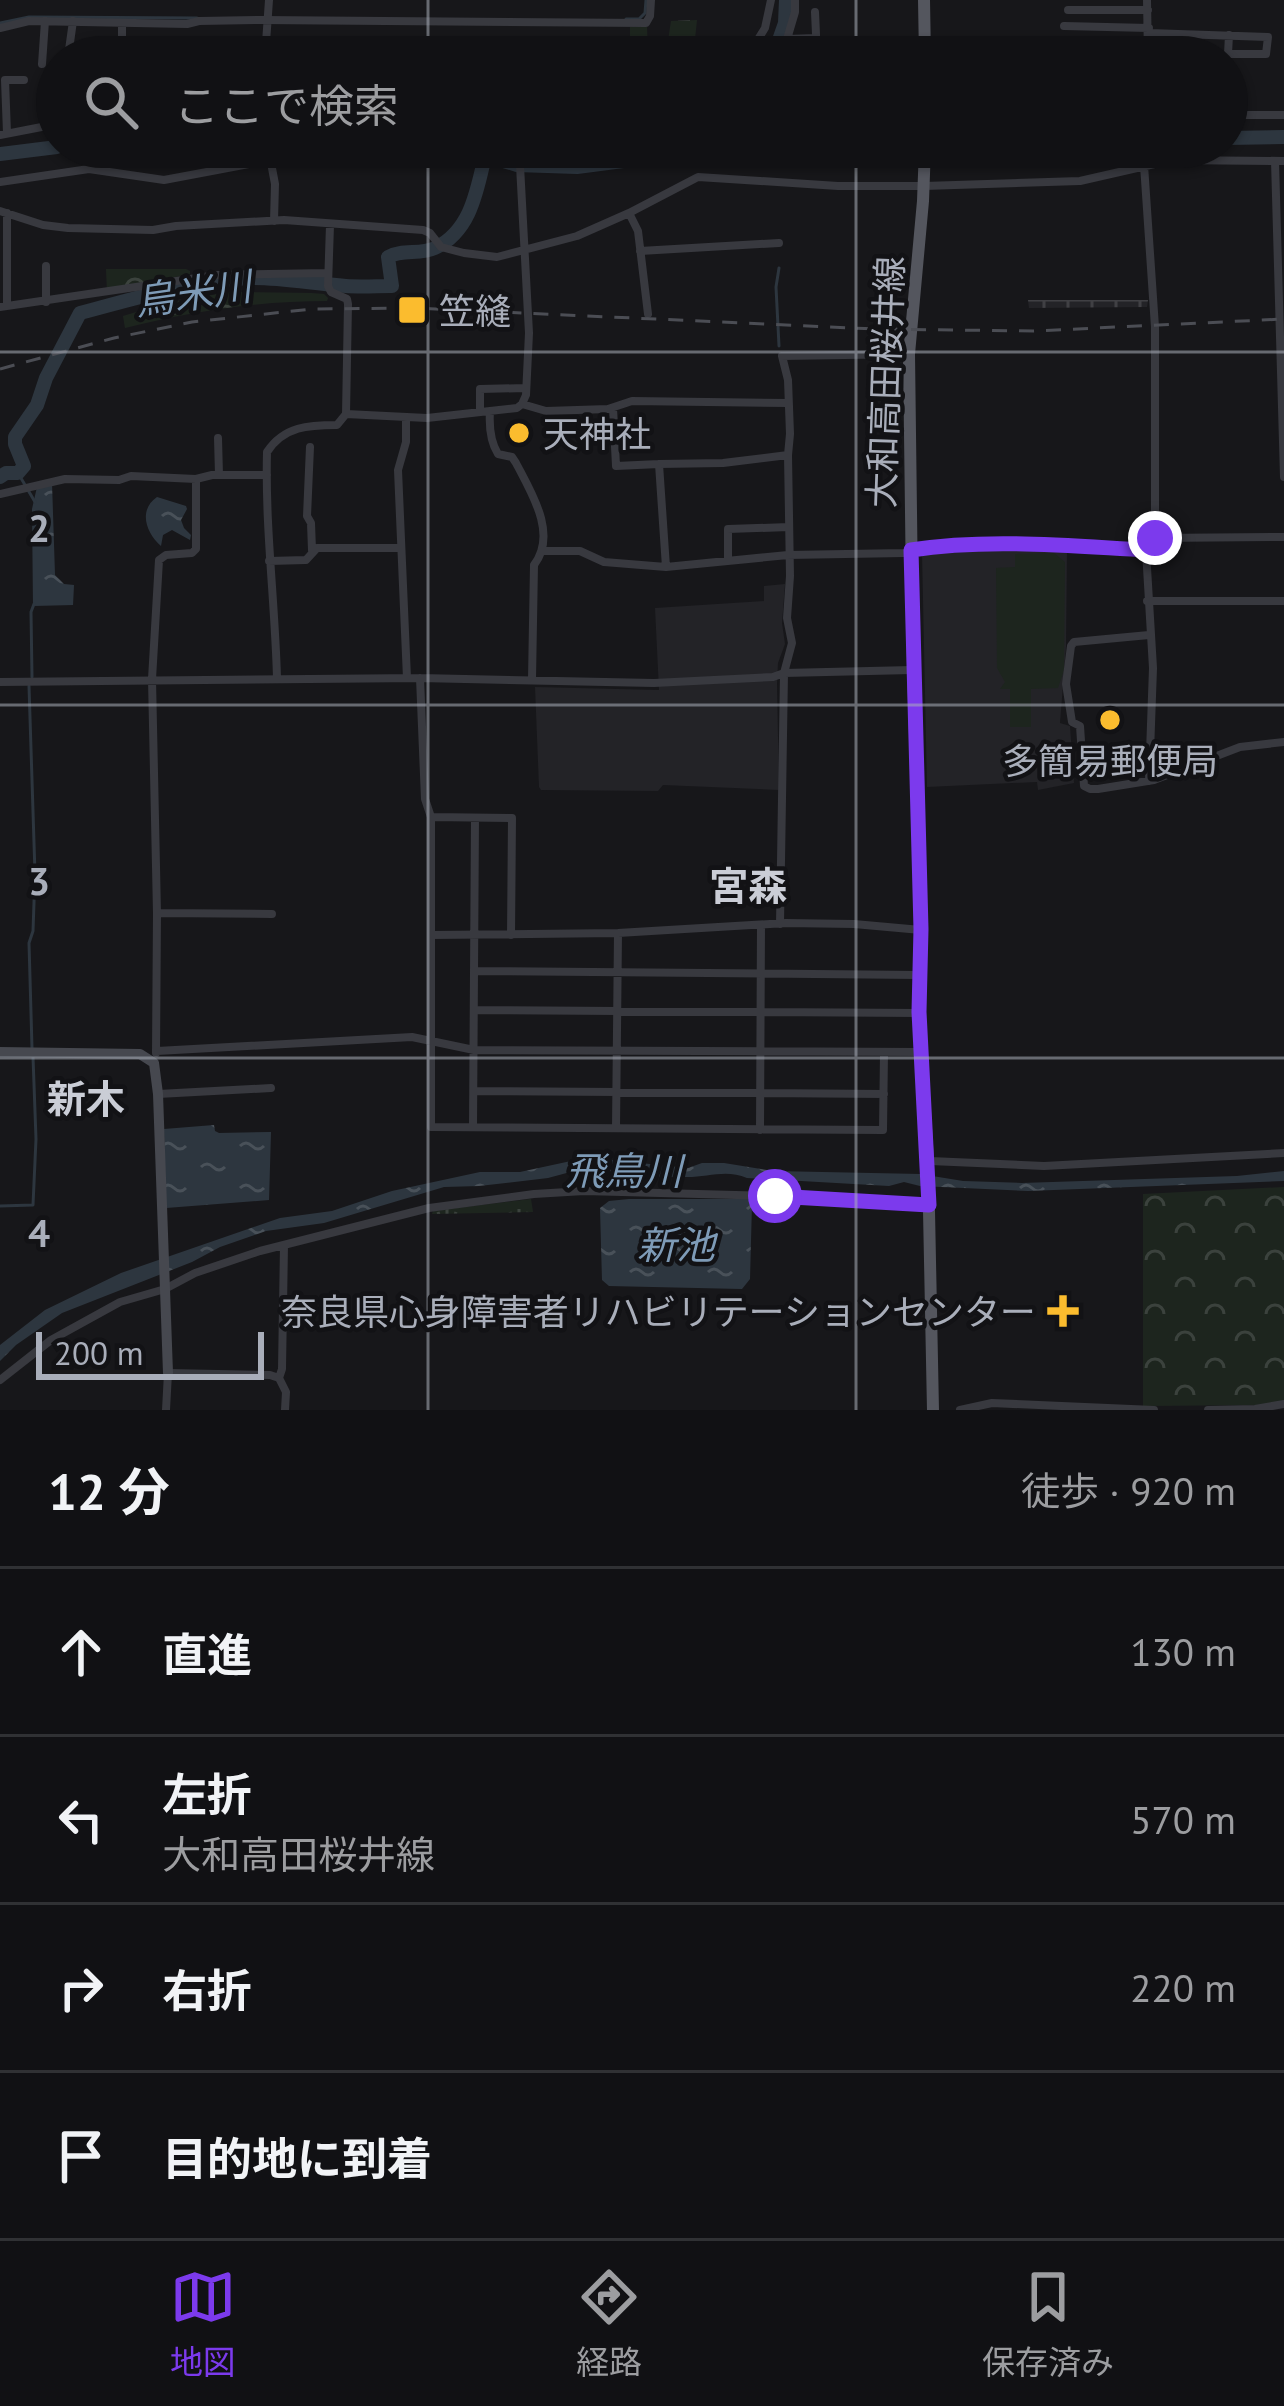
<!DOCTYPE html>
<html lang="ja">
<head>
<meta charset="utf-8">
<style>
  body { margin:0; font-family:"PT Sans","Noto Sans JP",sans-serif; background:#1e1f22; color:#f1f3f6 }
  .scale { position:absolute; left:36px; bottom:30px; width:228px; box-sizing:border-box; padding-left:12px; border:6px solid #a9aeba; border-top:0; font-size:33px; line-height:42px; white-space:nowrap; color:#a9aeba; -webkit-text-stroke:9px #121215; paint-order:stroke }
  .stop { position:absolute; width:36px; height:36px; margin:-27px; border:9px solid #7c3aed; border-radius:50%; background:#fff }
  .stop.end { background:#7c3aed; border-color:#fff; box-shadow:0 3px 12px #0008 }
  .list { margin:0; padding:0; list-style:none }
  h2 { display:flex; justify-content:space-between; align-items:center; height:156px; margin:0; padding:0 48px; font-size:51px }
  h2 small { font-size:39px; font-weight:400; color:#9c9da0 }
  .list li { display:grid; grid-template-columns:78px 1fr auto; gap:36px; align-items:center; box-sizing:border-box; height:168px; padding:0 48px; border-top:3px solid #303134 }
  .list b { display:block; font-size:45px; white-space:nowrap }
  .list p { margin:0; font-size:39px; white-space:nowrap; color:#9c9da0 }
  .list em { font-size:39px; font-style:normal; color:#9c9da0 }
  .icon { flex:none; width:66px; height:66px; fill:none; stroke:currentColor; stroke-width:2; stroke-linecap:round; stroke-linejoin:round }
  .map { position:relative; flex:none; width:1284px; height:1410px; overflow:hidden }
  .search { position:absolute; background:#111114; box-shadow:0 3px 9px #0004; left:36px; right:36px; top:36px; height:132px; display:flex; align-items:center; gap:30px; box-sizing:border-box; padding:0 42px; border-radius:66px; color:#9c9da0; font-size:45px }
  .sheet { height:828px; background:#111114 }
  nav { display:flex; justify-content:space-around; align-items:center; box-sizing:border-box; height:168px; border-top:3px solid #303134; background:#111114; font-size:33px; color:#9c9da0 }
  nav a { display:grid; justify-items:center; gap:6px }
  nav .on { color:#7c3aed }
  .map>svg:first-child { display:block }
  .built { fill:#232327 }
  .industrial { fill:url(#industrial-grid) }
  .grass { fill:url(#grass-tufts) }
  .forest { fill:url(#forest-crowns) }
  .cemetery { fill:url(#cemetery-stones) }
  .pitch { fill:#1d251e }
  .water { fill:url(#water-ripples) }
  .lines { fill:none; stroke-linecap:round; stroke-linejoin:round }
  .stream { stroke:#2d363f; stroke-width:3 }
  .river { stroke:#2d363f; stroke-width:14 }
  .street { stroke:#38393f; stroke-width:8 }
  .secondary { stroke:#46484f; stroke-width:10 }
  .primary { stroke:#54565e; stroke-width:12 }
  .rail { stroke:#4b4d54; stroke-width:3; stroke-dasharray:15 12; stroke-linecap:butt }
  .route { stroke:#7c3aed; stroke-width:15 }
  .grid { fill:none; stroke:#a9aeba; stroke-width:3; stroke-opacity:0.55 }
  .poi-dot { fill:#fbbc2e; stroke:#121215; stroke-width:4.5 }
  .labels { text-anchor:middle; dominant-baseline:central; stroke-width:9; stroke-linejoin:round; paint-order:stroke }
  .poi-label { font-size:36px; fill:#a9aeba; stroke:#121215; text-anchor:start }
  .street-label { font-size:36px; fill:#a9aeba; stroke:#121215 }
  .water-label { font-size:39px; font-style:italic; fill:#7e9bb7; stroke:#121215 }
  .neighbourhood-label { font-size:39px; font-weight:bold; fill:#cacdd6; stroke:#121215 }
  .grid-label { font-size:39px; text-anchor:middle; font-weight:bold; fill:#a9aeba; stroke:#121215; stroke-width:9; stroke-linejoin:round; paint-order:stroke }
</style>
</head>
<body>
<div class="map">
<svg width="1284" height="1410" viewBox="0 0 1284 1410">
  <defs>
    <pattern id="industrial-grid" width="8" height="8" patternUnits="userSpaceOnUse" patternTransform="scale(3)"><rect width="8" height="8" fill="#232327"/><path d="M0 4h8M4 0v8" fill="none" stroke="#404044"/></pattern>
    <pattern id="grass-tufts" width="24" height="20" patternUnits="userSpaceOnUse" patternTransform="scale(3)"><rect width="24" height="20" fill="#1d251e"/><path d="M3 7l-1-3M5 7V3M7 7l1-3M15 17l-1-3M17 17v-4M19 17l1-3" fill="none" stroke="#3b423d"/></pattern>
    <pattern id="forest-crowns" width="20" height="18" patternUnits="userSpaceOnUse" patternTransform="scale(3)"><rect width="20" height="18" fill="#1d251e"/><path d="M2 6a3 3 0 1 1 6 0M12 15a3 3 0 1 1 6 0" fill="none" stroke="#3b423d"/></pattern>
    <pattern id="cemetery-stones" width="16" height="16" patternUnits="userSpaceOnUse" patternTransform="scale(3)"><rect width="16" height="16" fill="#1d251e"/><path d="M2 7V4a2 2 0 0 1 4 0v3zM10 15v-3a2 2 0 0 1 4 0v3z" fill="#3b423d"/></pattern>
    <pattern id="water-ripples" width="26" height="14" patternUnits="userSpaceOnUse" patternTransform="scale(3)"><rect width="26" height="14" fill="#2d363f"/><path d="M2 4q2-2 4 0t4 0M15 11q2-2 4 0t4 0" fill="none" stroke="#495159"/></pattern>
  </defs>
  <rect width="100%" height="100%" fill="#17171a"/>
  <path class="built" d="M1004,548l63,2 -1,97 -6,76 10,3 4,57 -36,7 -1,-8 -110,5 -5,-234z
    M785,584l-3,39 3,21 -7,19 -1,21 2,106 -116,-5 -5,6 -117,-1 -2,-3 -4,-100 124,3 -4,-82 109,-7v-15z"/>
  <path class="industrial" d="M1028,300h120l-1,7 -118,1z"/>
  <path class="grass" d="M531,1199l2,13 -101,2 1,-3z"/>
  <path class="forest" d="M106,269h80l4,2v3l-83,17z
    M228,292l83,1 13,1 4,4 -1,3c-70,0 -134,10 -202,27l-2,-12 40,-12z
    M1284,1187v215l-27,3 -114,1v-212z"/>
  <path class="cemetery" d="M697,20l-4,37h-63v-30h17l1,28 13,1v-14l7,-1 3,-20z"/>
  <path class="pitch" d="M1054,553l11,9 -1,108 -6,18 -27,1v38h-21v-38h-10l5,-7 -8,-14 -1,-100 19,-1v-13z"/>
  <path class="water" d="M52,483l3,92 9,9 10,1 -1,20 -40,1 -1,-97 5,-22z
    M157,497l29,9 1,3 -6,11 3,8 7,7 -1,5 -18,-10 -9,5 -2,11c-15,-13 -23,-36 -4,-49z
    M214,1125l1,6 4,2 52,-1 -2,68 -103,8 -2,-79z
    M602,1159l86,9 14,-5h22l49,8 147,3 43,7 59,2 215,-7 47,-5v10l-256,10 -108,-5 -16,-4 -15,4 -142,-8c-20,-9 -39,-1 -60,-1 -24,1 -47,-3 -72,-1l-7,-7 -23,-1 -37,10 -69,8 -35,1 -120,36 -58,8 -46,16 -28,15 -130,51 -46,32 -16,16v-16l45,-35 76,-37 159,-55 52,-7 60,-20 88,-19h40l51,-11z
    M629,1199h119l4,4 -2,76 -8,10 -133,-3 -7,-6 -2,-72 9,-7z"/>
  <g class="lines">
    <path class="stream" d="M626,19h13l6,-6 1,-13
      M0,23l29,-6 168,1
      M779,346l-3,-59 3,-19
      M18,473l17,29
      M32,677l-1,-65 3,-8
      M29,686l6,188 -2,57 -4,12 3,105
      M0,1206l33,-1 3,-66 -3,-82"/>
    <path class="river" d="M773,57l12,-34 1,-23
      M1227,138l57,-1
      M457,147l60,18 60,2 100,-13 107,3h239l100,-10
      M0,154l57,-7
      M0,477l6,-4h12l6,-7 -9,-22v-7l22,-32 9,-27 34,-65c56,-15 115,-33 173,-35 31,0 62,6 93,8 15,1 31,0 46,0l-4,-29c14,-8 32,-2 47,-9 36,-17 42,-58 50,-92"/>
    <path class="street" d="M795,0v12l-8,27 29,-1
      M1147,0l1,57
      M1068,10h80
      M815,12l2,45
      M122,23v34
      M1064,26l85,2
      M0,28l29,-7 158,3 12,-3 62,-1 385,3 4,-7 1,-16
      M1149,33l119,4 -2,17h-38l1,-19
      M68,57l5,-36
      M265,57l4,-57
      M747,57l18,-29 6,-28
      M42,64l3,-43
      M1227,115h57
      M7,133l-2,-53h19
      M0,135l57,-11
      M268,147l7,37 -1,37
      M519,147l10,186 -3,62 -4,9
      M1275,161l9,316
      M1144,165l11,162v211l-9,13 7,117 -4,113
      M0,182l89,-13 75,11 176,-33
      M0,211l43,14 25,3 85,2 23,-4 108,-6 139,10 7,3 11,14 23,6 33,4 80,-21 52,-23 69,-36 140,9h86l156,-5 92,-21 112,1
      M7,213v91
      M629,213l9,18 10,83
      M640,251l139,-8
      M46,266v36
      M0,307l217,-32 110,-2
      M613,408l3,58 43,-2
      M490,411c-1,15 0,30 8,43l14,3 4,6c15,29 42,71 18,102l-2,114
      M480,412v-23l46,-1
      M346,414l81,4 90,-10 5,-4 24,7 62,-2 24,-8 156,2
      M406,418v24l-8,28 9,208
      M218,438l1,37
      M310,447l-3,69 4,7 1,27
      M0,494l65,-15 54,1 12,-4 65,3
      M1155,538l129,-1
      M543,551h37l24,11 62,5 122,-12 116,-2 43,-8 121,1 78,5
      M728,560v-31l61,-2
      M269,561l37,-1 11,-12h83
      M666,567l-7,-103 64,-1 65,-8
      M1147,601h137
      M1149,635l-75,7 -3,4 -5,38 6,38 8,4 4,60 6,3h8l56,-9 86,-33 44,-5
      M277,678c-2,-76 -12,-151 -10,-226 17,-26 42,-27 70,-27l9,-11 2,-110 -1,-5 -16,-7 -3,-6 2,-61
      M420,678l5,121 6,18v310l452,3 1,-77
      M0,682l420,-4 234,5 119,-6 11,-4 128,-3
      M431,817l81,1 -1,117
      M157,913l115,1
      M780,924l4,-251 8,-30 -5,-25 3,-42 -2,-121 2,-21 -2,-54 -6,-24 127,-2
      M431,935l187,-2 168,-10 68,1 67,6
      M475,971l444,4
      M474,1010l445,3
      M157,1051l255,-14 62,13 446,2
      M156,1053l1,-140 -5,-234 7,-119 7,-5 26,-2 4,-4v-70l16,-4h55
      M474,1091l410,3
      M158,1094l113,-6
      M473,1127l2,-309
      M616,1128l2,-195
      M760,1130l1,-205
      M930,1161l114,5 240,-13
      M279,1378l3,-9 2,-124
      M0,1380l51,-40 69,-38 45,-13 30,-16 65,-22 169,-43 105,-14 50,-3 191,5 154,10
      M166,1410l2,-37 102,2 9,3 7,14 -1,18
      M960,1410l32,-7 162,7
      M1208,1410l47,-1 29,-5"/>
    <path class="secondary" d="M0,1052l140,2 14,9 4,31 10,279"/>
    <path class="primary" d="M924,0l1,57
      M925,147l-2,54 -14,153 4,316 8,260 -2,83 9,148 5,249"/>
    <path class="rail" d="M0,369l114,-31 78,-16 120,-13 100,-1 463,21 159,2 250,-12"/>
  </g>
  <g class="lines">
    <path class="route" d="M775,1196l154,9 -10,-193 2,-83 -10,-379c77,-12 158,-4 235,0l9,-12"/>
  </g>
  <path class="grid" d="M428,0v57M856,0v57M428,147v1263M856,147v1263M0,352h1284M0,705h1284M0,1058h1284"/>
  <g class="poi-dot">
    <rect x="397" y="295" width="30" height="30" rx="6"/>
    <circle cx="519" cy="433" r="12"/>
    <circle cx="1110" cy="720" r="12"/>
    <path d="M1057 1293h12v12h12v12h-12v12h-12v-12h-12v-12h12z"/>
  </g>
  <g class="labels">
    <g class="poi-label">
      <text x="439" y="310">笠縫</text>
      <text x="543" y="433">天神社</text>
      <text x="1110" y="760" text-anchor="middle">多簡易郵便局</text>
      <text x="1036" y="1311" text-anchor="end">奈良県心身障害者リハビリテーションセンター</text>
    </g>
    <g class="street-label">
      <text transform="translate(885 382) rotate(-88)">大和高田桜井線</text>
    </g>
    <g class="water-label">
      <text transform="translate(193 293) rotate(-8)">烏米川</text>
      <text x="624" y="1170">飛鳥川</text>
      <text x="676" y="1244">新池</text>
    </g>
    <g class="neighbourhood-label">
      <text x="748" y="885">宮森</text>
      <text x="86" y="1098">新木</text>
    </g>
  </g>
  <g class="grid-label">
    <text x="39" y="542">2</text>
    <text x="39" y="895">3</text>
    <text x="39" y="1247">4</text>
  </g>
</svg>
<div class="scale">200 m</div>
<div class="stop" style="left:775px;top:1196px"></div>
<div class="stop end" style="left:1155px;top:538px"></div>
<div class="search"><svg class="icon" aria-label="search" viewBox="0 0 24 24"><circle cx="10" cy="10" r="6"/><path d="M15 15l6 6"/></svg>ここで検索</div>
</div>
<section class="sheet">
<h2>12 分<small>徒歩 · 920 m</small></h2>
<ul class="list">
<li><svg class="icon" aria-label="ahead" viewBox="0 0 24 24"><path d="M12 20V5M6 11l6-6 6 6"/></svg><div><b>直進</b></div><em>130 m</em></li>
<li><svg class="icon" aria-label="left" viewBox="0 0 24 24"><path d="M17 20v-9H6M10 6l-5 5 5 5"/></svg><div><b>左折</b><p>大和高田桜井線</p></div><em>570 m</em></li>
<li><svg class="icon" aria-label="right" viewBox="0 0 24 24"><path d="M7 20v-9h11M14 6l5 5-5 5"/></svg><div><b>右折</b></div><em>220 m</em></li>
<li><svg class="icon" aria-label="arrive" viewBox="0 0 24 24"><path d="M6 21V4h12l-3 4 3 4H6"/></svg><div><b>目的地に到着</b></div></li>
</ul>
</section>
<nav>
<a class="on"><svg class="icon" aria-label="map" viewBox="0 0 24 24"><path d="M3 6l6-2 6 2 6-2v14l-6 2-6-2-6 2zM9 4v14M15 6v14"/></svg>地図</a>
<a><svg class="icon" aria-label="directions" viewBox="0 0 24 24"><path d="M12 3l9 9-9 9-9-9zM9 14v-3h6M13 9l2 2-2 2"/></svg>経路</a>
<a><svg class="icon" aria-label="saved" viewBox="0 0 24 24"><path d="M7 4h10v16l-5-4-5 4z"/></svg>保存済み</a>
</nav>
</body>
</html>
